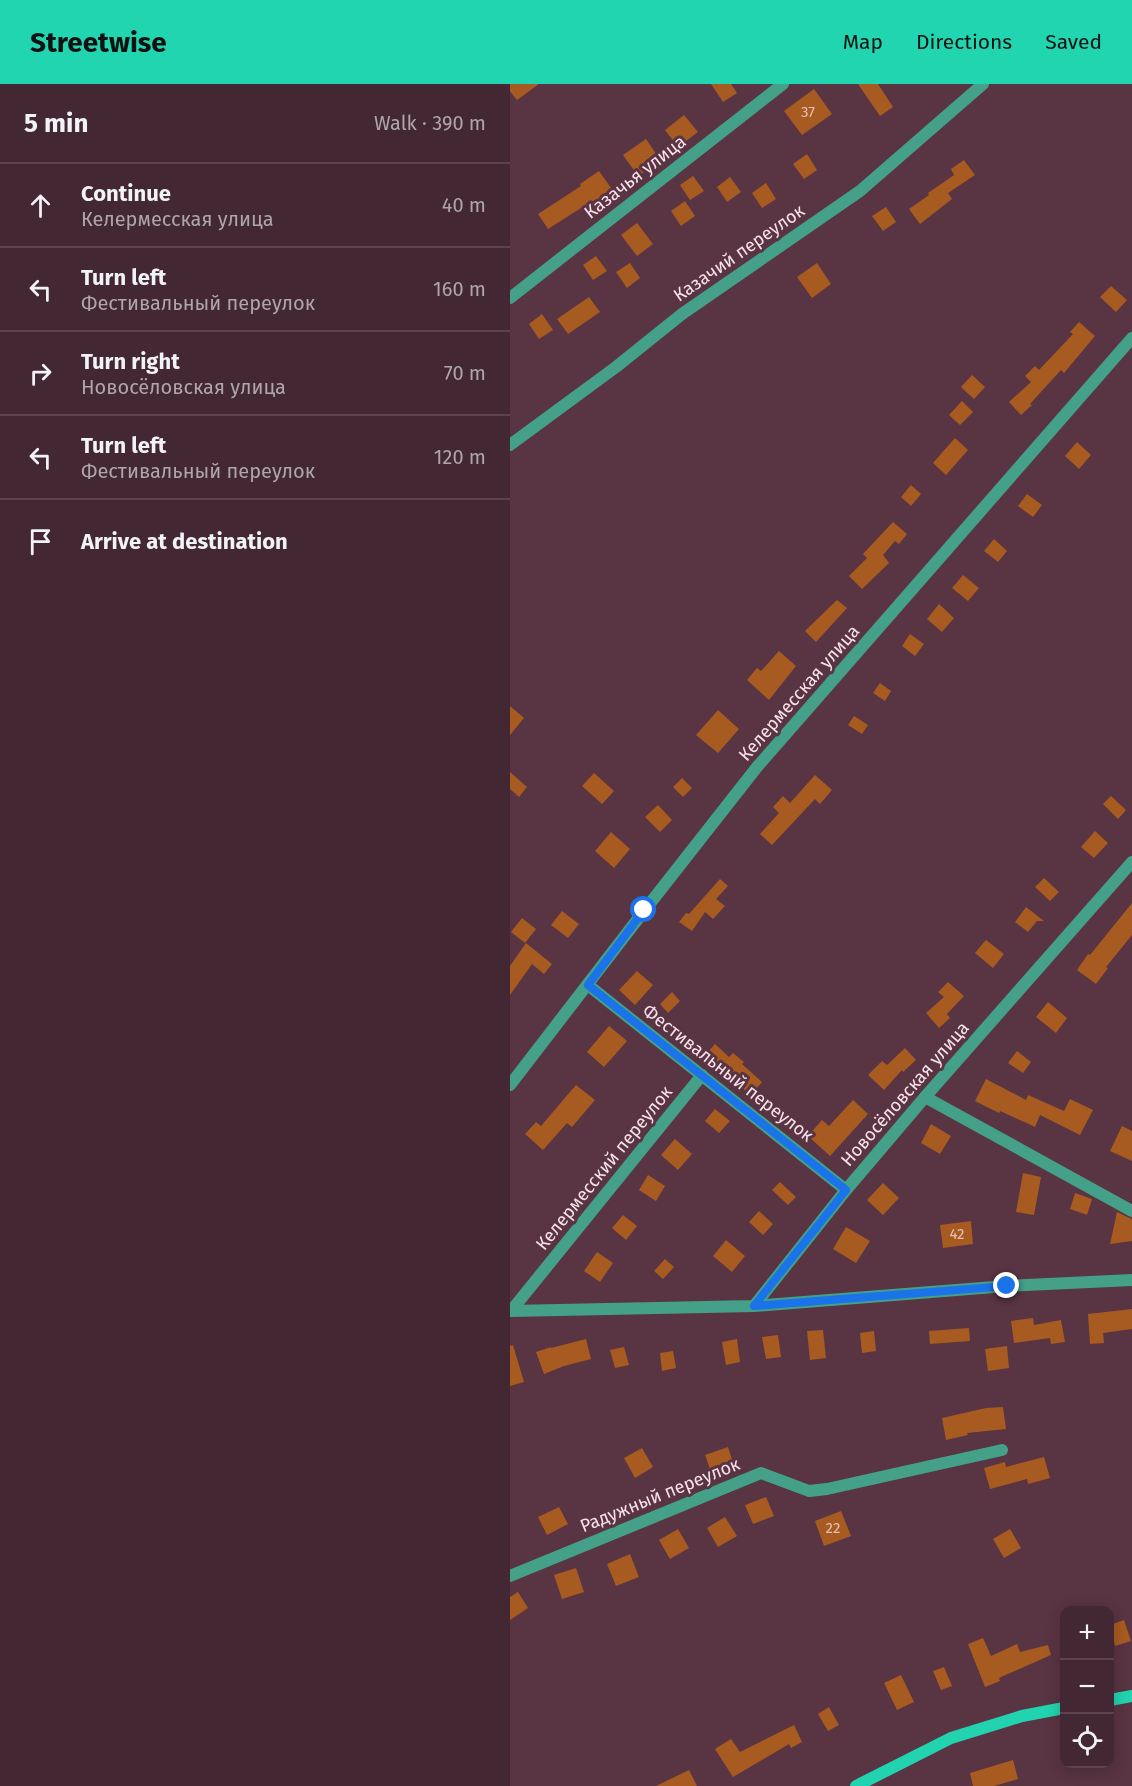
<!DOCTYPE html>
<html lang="en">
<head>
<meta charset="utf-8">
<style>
  body { margin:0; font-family:"Fira Sans",sans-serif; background:#4d333e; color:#f1f3f6 }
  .controls { position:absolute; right:18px; bottom:18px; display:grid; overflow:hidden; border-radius:12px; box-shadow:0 3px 15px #0003 }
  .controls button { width:54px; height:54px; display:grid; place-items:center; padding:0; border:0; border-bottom:2px solid #5b444d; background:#432732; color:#f1f3f6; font:30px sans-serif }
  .stop { position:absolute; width:18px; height:18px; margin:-14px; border:4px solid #1a73e8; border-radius:50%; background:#fff }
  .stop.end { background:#1a73e8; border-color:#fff; box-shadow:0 2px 6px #0008 }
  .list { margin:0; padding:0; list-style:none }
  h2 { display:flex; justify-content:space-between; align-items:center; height:78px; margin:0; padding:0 24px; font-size:26px }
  h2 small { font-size:20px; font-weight:400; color:#afa5ac }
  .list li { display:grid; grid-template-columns:39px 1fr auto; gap:18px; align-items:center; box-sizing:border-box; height:84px; padding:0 24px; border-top:2px solid #5b444d }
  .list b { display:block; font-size:22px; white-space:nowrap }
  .list p { margin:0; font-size:20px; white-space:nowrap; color:#afa5ac }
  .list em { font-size:20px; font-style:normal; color:#afa5ac }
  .icon { flex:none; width:33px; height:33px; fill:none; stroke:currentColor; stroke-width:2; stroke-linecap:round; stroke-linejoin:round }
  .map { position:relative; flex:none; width:622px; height:1702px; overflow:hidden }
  header { display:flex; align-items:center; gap:36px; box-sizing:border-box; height:84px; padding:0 30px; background:#20d5b0; color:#111 }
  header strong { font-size:28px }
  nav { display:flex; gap:33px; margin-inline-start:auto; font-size:21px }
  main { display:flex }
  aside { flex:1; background:#432732 }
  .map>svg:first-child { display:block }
  .building { fill:#a75b21 }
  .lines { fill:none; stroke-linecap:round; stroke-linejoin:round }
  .street { stroke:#44a088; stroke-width:12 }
  .secondary { stroke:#21d4af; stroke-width:12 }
  .route { stroke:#1a73e8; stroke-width:8 }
  .labels { text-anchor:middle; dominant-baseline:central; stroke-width:6; stroke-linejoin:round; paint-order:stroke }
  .number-label { font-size:15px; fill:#e4c0b8 }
  .street-label { font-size:18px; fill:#f9e1ea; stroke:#593443 }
</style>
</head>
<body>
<header>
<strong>Streetwise</strong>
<nav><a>Map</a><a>Directions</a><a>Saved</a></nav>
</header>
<main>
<aside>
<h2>5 min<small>Walk · 390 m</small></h2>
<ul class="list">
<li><svg class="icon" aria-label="ahead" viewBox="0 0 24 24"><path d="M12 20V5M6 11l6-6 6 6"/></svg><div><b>Continue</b><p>Келермесская улица</p></div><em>40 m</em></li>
<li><svg class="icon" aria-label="left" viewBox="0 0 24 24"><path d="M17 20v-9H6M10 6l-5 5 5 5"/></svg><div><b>Turn left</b><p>Фестивальный переулок</p></div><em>160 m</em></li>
<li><svg class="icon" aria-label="right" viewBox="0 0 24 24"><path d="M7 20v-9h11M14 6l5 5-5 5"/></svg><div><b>Turn right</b><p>Новосёловская улица</p></div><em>70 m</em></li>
<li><svg class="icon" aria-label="left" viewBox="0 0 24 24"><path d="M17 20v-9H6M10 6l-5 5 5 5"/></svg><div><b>Turn left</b><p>Фестивальный переулок</p></div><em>120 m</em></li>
<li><svg class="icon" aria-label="arrive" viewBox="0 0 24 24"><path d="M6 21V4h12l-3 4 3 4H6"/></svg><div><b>Arrive at destination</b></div></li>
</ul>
</aside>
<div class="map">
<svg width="622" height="1702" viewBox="0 0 622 1702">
  <rect width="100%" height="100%" fill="#593443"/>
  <path class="building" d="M0,0h29l-22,16 -7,-9z
    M201,0h20l6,9 -14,9z
    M348,0h20l15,23 -13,9z
    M304,5l18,25 -30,21 -18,-24z
    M174,31l14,17 -20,15 -13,-17z
    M136,55l15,22 -23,15 -15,-21z
    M297,70l10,16 -13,9 -11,-15z
    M454,76l11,15 -27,18 4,6 -32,25 -11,-15 20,-14 -1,-2 26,-18 -3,-6z
    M89,87l15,21 -19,14 -3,-5 -44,28 -10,-15 43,-28 -1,-2z
    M183,92l11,15 -14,9 -10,-15z
    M220,93l11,15 -14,10 -10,-15z
    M256,99l10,16 -14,9 -10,-15z
    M175,117l10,15 -14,10 -10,-15z
    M376,123l10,15 -13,9 -11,-15z
    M127,139l16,21 -16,12 -16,-21z
    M86,172l11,15 -14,9 -10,-15z
    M120,179l10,15 -13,10 -11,-16z
    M307,179l14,21 -19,14 -15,-21z
    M601,202l16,14 -11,12 -16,-15z
    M79,213l11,15 -32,22 -11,-15z
    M32,230l11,16 -14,9 -10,-15z
    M569,238l16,14 -31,37 -3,-3 -31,34 2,1 -11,10 -12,-13 22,-20 -6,-6 10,-10 4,4 34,-36 -3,-2z
    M462,291l13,12 -11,12 -13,-12z
    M452,317l11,11 -13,13 -11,-10z
    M445,354l13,12 -22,25 -13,-12z
    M567,358l14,13 -12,14 -14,-13z
    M401,401l10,9 -10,12 -10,-9z
    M517,410l15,11 -9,12 -15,-11z
    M383,438l14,12 -8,10 -4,-3 -12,14 6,8 -27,26 -13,-13 18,-18 -4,-4z
    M484,455l13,12 -9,11 -14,-11z
    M453,491l16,13 -11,13 -16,-13z
    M327,516l10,8 -31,34 -11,-11z
    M429,520l15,14 -12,14 -15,-13z
    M400,550l14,10 -9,12 -13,-10z
    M269,567l17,15 -27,34 -22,-20 10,-12 4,3z
    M370,599l11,8 -6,10 -12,-8z
    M0,622l14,12 -14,17z
    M208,626l21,19 -21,24 -22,-18z
    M344,632l14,9 -6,9 -14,-9z
    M0,688l17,15 -8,10 -9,-8z
    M84,689l20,18 -12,13 -20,-18z
    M305,691l17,15 -12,14 -5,-5 -43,46 -12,-11 19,-21 -6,-6 10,-11 7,7z
    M172,694l10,10 -9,9 -10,-10z
    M601,712l15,14 -8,9 -15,-15z
    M148,721l14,15 -12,12 -15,-15z
    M585,747l13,12 -14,15 -13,-11z
    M101,748l19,17 -16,19 -19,-17z
    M534,794l15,14 -9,9 -15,-14z
    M210,795l8,7 -12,13 9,7 -12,13 -8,-7 -13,19 -13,-9 7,-9 3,1z
    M622,819v32l-26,32 2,1 -12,16 -19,-14 11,-16 2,1z
    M516,823l18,14h-7l-9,11 -13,-10z
    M52,827l17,13 -11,14 -17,-13z
    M12,834l14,11 -11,14 -14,-11z
    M476,856l18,14 -11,14 -18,-15z
    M16,859l26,21 -8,10 -12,-10 -22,31v-29z
    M127,887l16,14 -18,20 -16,-15z
    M438,898l16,14 -17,18 3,4 -11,10 -13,-15 18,-16 -6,-5z
    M162,908l8,9 -12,12 -8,-9z
    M538,918l19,16 -11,15 -20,-16z
    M99,942l18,15 -23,26 -17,-15z
    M205,960l14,13 4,-4 11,9 -2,2 20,18 -11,13 -32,-26 3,-4 -15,-12z
    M395,964l11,12 -13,12 -1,-2 -18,20 -16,-15 14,-14 5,4z
    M507,967l14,11 -8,11 -15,-10z
    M476,995l40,21 2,-5 36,16 6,-12 23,11 -13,25 -40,-20 -5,12 -35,-16 -1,2 -24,-12z
    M66,1001l19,15 -23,27 -5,-4 -24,27 -18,-16 11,-12 5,4z
    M343,1016l15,14 -38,42 -22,-20 14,-16 7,6z
    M205,1025l15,12 -11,12 -14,-12z
    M421,1040l20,12 -11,18 -19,-11z
    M612,1042l10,5v30l-22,-10z
    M165,1055l17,15 -14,16 -17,-15z
    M513,1089l18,4 -7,38 -18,-3z
    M138,1091l17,11 -9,15 -17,-11z
    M270,1098l16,15 -8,8 -16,-15z
    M373,1099l16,15 -16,17 -16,-15z
    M565,1109l17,6 -5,16 -17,-6z
    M249,1127l14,13 -10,11 -14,-13z
    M607,1128l15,7v22l-22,3z
    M113,1131l14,11 -11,14 -14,-12z
    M461,1137l2,23 -30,4 -3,-23z
    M336,1143l24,14 -14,22 -23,-14z
    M216,1156l19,16 -13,16 -19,-16z
    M87,1168l16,11 -13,19 -16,-11z
    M155,1175l9,8 -11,12 -9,-8z
    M622,1225v20l-29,4 1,10 -14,1 -2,-30z
    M523,1234l1,7 27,-5 4,22 -14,2 -1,-6 -36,5 -3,-22z
    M459,1244l1,13 -40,3 -1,-13z
    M313,1246l3,28 -16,2 -3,-29z
    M364,1247l2,20 -14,2 -2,-20z
    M268,1251l3,22 -15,2 -4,-22z
    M76,1255l5,20 -27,7 -20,8 -8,-22 15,-5v1z
    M227,1255l3,23 -14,3 -4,-23z
    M3,1261l11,37 -14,4v-40z
    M497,1262l2,22 -21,3 -3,-22z
    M114,1263l5,18 -14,3 -5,-18z
    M163,1267l3,17 -14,3 -2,-18z
    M493,1323l3,22 -39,4 1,2 -22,5 -4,-22 44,-10z
    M218,1363l8,25 -22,8 -9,-25z
    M132,1364l11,19 -18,11 -11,-20z
    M534,1373l6,21 -22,6 -1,-5 -37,10 -6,-21 21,-6 1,5z
    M256,1413l8,19 -21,8 -8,-19z
    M49,1423l9,17 -21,11 -9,-18z
    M331,1427l10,25 -27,10 -9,-25z
    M215,1433l12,19 -19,11 -11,-19z
    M168,1445l11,19 -19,11 -11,-19z
    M500,1445l11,19 -17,10 -11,-19z
    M120,1470l9,23 -23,9 -9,-22z
    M66,1484l8,24 -22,7 -8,-24z
    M8,1508l10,16 -18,12v-23z
    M614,1536l7,21 -16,5 -5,-21z
    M473,1554l8,18 26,-12 3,8 28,-7 3,10 -52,23 1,3 -15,6 -17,-43z
    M434,1583l8,19 -11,4 -8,-19z
    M391,1591l13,27 -17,8 -13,-27z
    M319,1623l10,18 -11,6 -10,-17z
    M284,1641l8,17 -11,6 -2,-4 -56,33 -18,-28 16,-10 9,13z
    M503,1676l5,19 -24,7h-21l-3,-13z
    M179,1686l8,16h-41z"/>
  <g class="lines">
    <path class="street" d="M0,214l273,-214
      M0,361l106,-78 66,-53 178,-123 123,-107
      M78,901l258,205
      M0,1001l134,-174 113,-144 375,-429
      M415,1013l207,114
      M244,1222l92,-116 79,-93 207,-235
      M0,1227l244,-5 253,-20 125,-6
      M1,1227l191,-236
      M0,1492l251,-103 48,18 18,-2 175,-39"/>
    <path class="secondary" d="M600,1616l22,-4
      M346,1702l95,-48 71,-22 42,-8"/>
  </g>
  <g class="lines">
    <path class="route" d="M134,826l-56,75 258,205 -92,116 253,-20"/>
  </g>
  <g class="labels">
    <g class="number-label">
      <text x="298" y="28">37</text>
      <text x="447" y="1150">42</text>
      <text x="323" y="1444">22</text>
    </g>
    <g class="street-label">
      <text transform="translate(125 93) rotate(-38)">Казачья улица</text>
      <text transform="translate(229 169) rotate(-35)">Казачий переулок</text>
      <text transform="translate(289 609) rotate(-49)">Келермесская улица</text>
      <text transform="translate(218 989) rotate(38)">Фестивальный переулок</text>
      <text transform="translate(395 1010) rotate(-49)">Новосёловская улица</text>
      <text transform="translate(94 1084) rotate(-51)">Келермесский переулок</text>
      <text transform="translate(150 1411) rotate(-22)">Радужный переулок</text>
    </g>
  </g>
</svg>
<div class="controls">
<button>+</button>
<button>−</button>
<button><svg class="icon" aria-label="locate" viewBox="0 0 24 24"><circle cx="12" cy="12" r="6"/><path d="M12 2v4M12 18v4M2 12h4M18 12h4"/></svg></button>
</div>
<div class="stop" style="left:134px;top:826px"></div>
<div class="stop end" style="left:497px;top:1202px"></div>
</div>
</main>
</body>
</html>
